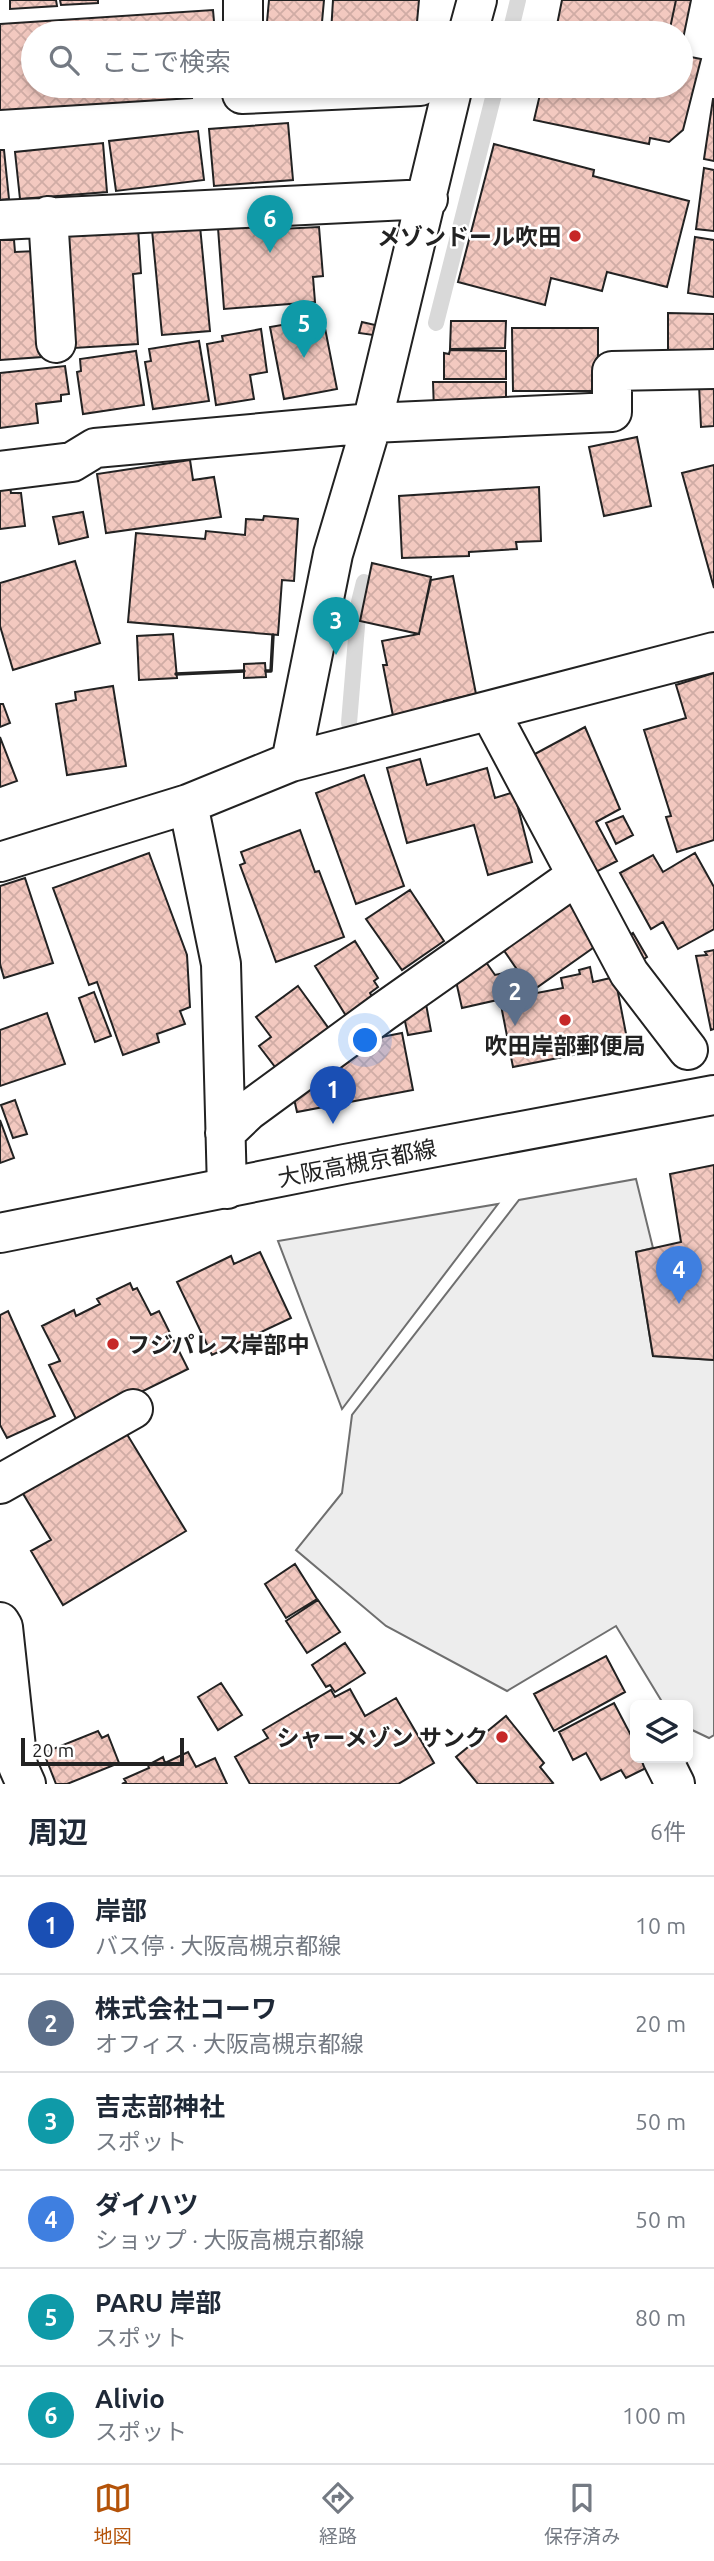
<!DOCTYPE html>
<html lang="ja">
<head>
<meta charset="utf-8">
<style>
  body { margin:0; font-family:Ubuntu,"Noto Sans JP",sans-serif; background:#f6f6f7; color:#1f2937 }
  .controls { position:absolute; right:21px; bottom:21px; display:grid; overflow:hidden; border-radius:10px; box-shadow:0 4px 10px #0003 }
  .controls button { width:63px; height:63px; display:grid; place-items:center; padding:0; border:0; border-bottom:2px solid #e0e1e3; background:#fff; color:#1f2937; font:35px sans-serif }
  .scale { position:absolute; left:21px; bottom:18px; width:163px; box-sizing:border-box; padding-left:7px; border:4px solid #222; border-top:0; font-size:19px; line-height:24px; white-space:nowrap; color:#222; -webkit-text-stroke:5px #fff; paint-order:stroke }
  .you { position:absolute; left:366px; top:1041px; width:24px; height:24px; margin:-18px; border:5px solid #fff; border-radius:50%; background:#1a73e8; box-shadow:0 0 0 10px #1a73e833 }
  .badge { display:grid; place-items:center; width:46px; height:46px; border-radius:50%; background:#b45309; color:#fff; font-size:23px; font-weight:700 }
  .pin { position:absolute; translate:-50% -58px; filter:drop-shadow(0 2px 4px #0008) }
  .pin::after { content:''; position:absolute; top:37px; width:24px; height:21px; background:inherit; clip-path:polygon(0 0,100% 0,50% 100%) }
  .list { margin:0; padding:0; list-style:none }
  h2 { display:flex; justify-content:space-between; align-items:center; height:91px; margin:0; padding:0 28px; font-size:30px }
  h2 small { font-size:23px; font-weight:400; color:#747a83 }
  .list li { display:grid; grid-template-columns:46px 1fr auto; gap:21px; align-items:center; box-sizing:border-box; height:98px; padding:0 28px; border-top:2px solid #e0e1e3 }
  .list b { display:block; font-size:26px; white-space:nowrap }
  .list p { margin:0; font-size:23px; white-space:nowrap; color:#747a83 }
  .list em { font-size:23px; font-style:normal; color:#747a83 }
  .icon { flex:none; width:38px; height:38px; fill:none; stroke:currentColor; stroke-width:2; stroke-linecap:round; stroke-linejoin:round }
  .map { position:relative; flex:none; width:714px; height:1784px; overflow:hidden }
  .search { position:absolute; background:#fff; box-shadow:0 4px 10px #0003; left:21px; right:21px; top:21px; height:77px; display:flex; align-items:center; gap:18px; box-sizing:border-box; padding:0 24px; border-radius:38px; color:#747a83; font-size:26px }
  .sheet { height:679px; background:#fff }
  nav { display:flex; justify-content:space-around; align-items:center; box-sizing:border-box; height:98px; border-top:2px solid #e0e1e3; background:#fff; font-size:19px; color:#747a83 }
  nav a { display:grid; justify-items:center; gap:4px }
  nav .on { color:#b45309 }
  .map>svg:first-child { display:block }
  .parking { fill:#ededed; stroke:#6f6f6f; stroke-width:2 }
  .lines { fill:none; stroke-linecap:round; stroke-linejoin:round }
  .stream { stroke:#d9d9d9; stroke-width:16 }
  .building { fill:url(#building-cross-hatch); stroke:#222; stroke-width:2 }
  .minor-casing { stroke:#222; stroke-width:42 }
  .major-casing { stroke:#222; stroke-width:42 }
  .minor { stroke:#fff; stroke-width:38 }
  .major { stroke:#fff; stroke-width:38 }
  .wall { stroke:#222; stroke-width:3.5 }
  .poi-dot { fill:#c62828; stroke:#fff; stroke-width:2.5 }
  .labels { text-anchor:middle; dominant-baseline:central; stroke-width:5; stroke-linejoin:round; paint-order:stroke }
  .poi-label { font-size:23px; font-weight:bold; fill:#222; stroke:#fff; text-anchor:end }
  .street-label { font-size:23px; fill:#222; stroke:#fff }
</style>
</head>
<body>
<div class="map">
<svg width="714" height="1784" viewBox="0 0 714 1784">
  <defs>
    <pattern id="building-cross-hatch" width="8" height="8" patternUnits="userSpaceOnUse" patternTransform="scale(1.75)"><rect width="8" height="8" fill="#f3c9c0"/><path d="M0 0l8 8M0 8l8-8" fill="none" stroke="#d0aca5"/></pattern>
  </defs>
  <rect width="100%" height="100%" fill="#fff"/>
  <path class="parking" d="M636,1179l17,69 -17,4 17,104 61,4v375l-5,3 -21,-10v-23h-24l-48,-79 -109,65 -121,-65 -90,-76 46,-57 10,-78 167,-215z
    M498,1204l-156,205 -64,-168z"/>
  <g class="lines">
    <path class="stream" d="M510,33l8,-33
      M436,323l60,-237
      M349,723l10,-121 5,-20"/>
  </g>
  <path class="building" d="M10,0h46l1,6 -47,3z
    M60,0h38v3l-37,2z
    M269,0h55l-3,33h-55z
    M333,0h86l-3,33h-85z
    M562,0h114l-7,33h-73l-39,-8z
    M676,0h15l-8,39h-2v-6h-12z
    M213,10l2,23h-182v53h169h-11l1,12 -192,12v-86z
    M533,23l36,8v2h-39z
    M681,55l20,4 -18,71 -14,12 -19,-4 -1,6 -115,-24 8,-34h139z
    M713,99h1v62l-10,-2z
    M288,123l5,57 -79,6 -5,-57z
    M198,131l6,49 -88,11 -7,-50z
    M103,143l4,49 -87,7 -5,-47z
    M494,144l100,26 -1,6 96,25 -22,86 -60,-15 -5,19 -51,-13 -6,27 -87,-23z
    M0,150h4l5,49 -9,1z
    M704,168l10,2v61l-18,-2z
    M280,222v7l39,-2 4,49 -10,1 2,25 -91,7 -6,-81z
    M200,226l10,105 -48,4 -10,-105z
    M138,228l3,45 -8,1 5,70 -64,4 -8,-115z
    M695,237l19,3v57l-26,-4z
    M0,240h14l1,12 21,-1 6,106 -42,3z
    M668,313l46,1v42h-46z
    M323,318l14,71 -53,10 -14,-72z
    M451,321h55l-1,27 -55,1z
    M362,322l13,3 -2,10 -14,-2z
    M512,328h86v63h-85z
    M261,329l6,43 -17,3 4,24 -38,6 -9,-61 16,-3 -1,-5z
    M199,341l10,60 -56,8 -8,-47 6,-1 -2,-12z
    M450,350l56,1v28h-62v-26l5,1z
    M136,351l8,54 -61,9 -6,-42 4,-1 -1,-12z
    M65,366l4,28 -8,1v6l-25,3 2,19 -38,5v-55z
    M433,382h73v29h-72z
    M714,384v42l-13,1 -2,-42z
    M637,437l14,69 -47,10 -15,-69z
    M190,460l3,20 21,-3 7,40 -115,16 -9,-59z
    M714,465v123l-32,-115z
    M10,487l1,6h10l4,33 -25,3v-41z
    M539,487l2,54 -25,1 1,7 -48,3v4l-67,2 -3,-62z
    M83,512l5,25 -29,7 -6,-27z
    M264,516l34,3 -4,62 -12,-1 -4,55 -150,-13 8,-89 69,6 1,-8 39,4 1,-16 17,1z
    M75,561l25,82 -87,27 -13,-44v-43z
    M372,563l59,14 -12,57 -59,-13z
    M453,576l23,118 -32,7 2,6 -53,9 -10,-51h4l-5,-24 37,-7 12,-54z
    M173,634l4,44 -38,2 -2,-44z
    M265,663l1,14 -22,1v-14z
    M714,673v167l-37,12 -11,-35 5,-1 -27,-86 42,-12 -10,-33z
    M113,686l13,80 -59,9 -11,-71 20,-4 -1,-8z
    M0,704h3l7,19 -10,4z
    M585,727l35,82 -24,13 21,39 -21,11 -63,-117z
    M0,737l17,44 -17,6z
    M420,759l7,26 60,-17 8,30 19,-6 18,70 -44,13 -14,-50 -67,18 -20,-75z
    M364,775l40,111 -48,18 -40,-111z
    M623,816l10,19 -17,9 -10,-21z
    M300,830l15,42 4,-1 25,66 -68,25 -36,-97 5,-2 -4,-11z
    M149,853l38,102 3,52 -10,4 5,13 -28,10 2,8 -36,13 -26,-73 -8,3 -36,-97z
    M695,853l19,34v42l-36,20 -15,-27 -12,7 -31,-56 33,-18 10,17z
    M25,878l28,85 -49,15 -4,-14v-78z
    M410,890l34,51 -42,29 -36,-51z
    M567,895l33,48 -68,48 -34,-49z
    M633,933l14,24 -12,8 -15,-24z
    M355,941l23,37 -4,3 4,6 -8,6 5,9 -27,17 -33,-53z
    M714,950v79l-3,1 -15,-74 11,-1 -2,-3z
    M481,955l14,20 14,-3 6,24 -53,12 -8,-36z
    M590,967l3,15 22,-5 13,67 -115,23 -13,-67 63,-12 -2,-10 19,-4 -1,-4z
    M298,986l37,51 -53,39 -23,-30 12,-9 -15,-20z
    M94,992l17,44 -16,6 -16,-44z
    M426,1004l5,27 -23,4 -6,-27z
    M47,1013l18,51 -65,22v-56z
    M402,1033l11,57 -116,22 -5,-22 51,-37 30,-6 -2,-8z
    M15,1100l12,34 -14,4 -12,-33z
    M0,1120l14,38 -14,5z
    M714,1165v195l-61,-4 -17,-104 45,-10 -11,-68z
    M260,1252l31,66 -79,37 -35,-73 54,-26 3,8z
    M130,1283l3,7 4,-2 14,27 8,-4 29,58 -110,54 -29,-58 11,-4 -18,-35 32,-16 2,6 24,-12 -3,-5z
    M8,1311l47,105 -48,22 -7,-13v-110z
    M125,1431l61,100 -123,74 -32,-54 20,-11 -29,-48z
    M295,1564l22,35 -31,19 -21,-34z
    M318,1600l22,32 -33,21 -21,-32z
    M345,1643l20,30 -30,19 -5,-7 -4,2 -14,-22z
    M606,1656l19,36 -71,39 -20,-37z
    M221,1683l21,32 -24,15 -20,-33z
    M350,1689l15,27 31,-18 38,65 -36,21h-148l-15,-27 33,-19 -5,-8 68,-40 4,7z
    M614,1703l21,40v15h8l5,9 -22,11 -5,-8 -20,10 -15,-27 -13,7 -14,-28z
    M506,1716l38,47 -4,4 13,16 -2,1h-73l-22,-27z
    M98,1731l4,7 6,-3 11,28 -52,21h-11l-11,-28 4,-1 -1,-4z
    M188,1752l8,15 19,-9 12,26h-105l4,-2 -2,-3 25,-11 -1,-3 15,-8 2,6z"/>
  <g class="lines">
    <g class="minor-casing">
      <path id="minor" d="M243,33v-33
        M468,33l9,-33
        M242,86v8l178,-8
        M48,216l8,127
        M0,220l428,-21
        M0,471l72,-9 23,-14 277,-25 240,-11v-41l102,-2
        M490,712l139,261 59,77
        M291,762l42,-208 39,-131 81,-337
        M188,804l33,160 6,225
        M0,862l188,-58 103,-42 423,-110
        M225,1133l23,-22 135,-99 193,-136
        M0,1484l133,-75
        M0,1622l3,5 15,139 8,18
        M662,1758l13,26"/>
    </g>
    <g class="major-casing">
      <path id="major" d="M0,1233l345,-69 369,-69"/>
    </g>
    <use href="#minor" class="minor"/>
    <use href="#major" class="major"/>
    <path class="wall" d="M266,671h5l2,-36
      M176,674l68,-3"/>
  </g>
  <g class="poi-dot">
    <circle cx="575" cy="236" r="7"/>
    <circle cx="565" cy="1020" r="7"/>
    <circle cx="113" cy="1344" r="7"/>
    <circle cx="502" cy="1737" r="7"/>
  </g>
  <g class="labels">
    <g class="poi-label">
      <text x="561" y="236">メゾンドール吹田</text>
      <text x="565" y="1045" text-anchor="middle">吹田岸部郵便局</text>
      <text x="127" y="1344" text-anchor="start">フジパレス岸部中</text>
      <text x="488" y="1737">シャーメゾン サンク</text>
    </g>
    <g class="street-label">
      <text transform="translate(357 1163) rotate(-11)">大阪高槻京都線</text>
    </g>
  </g>
</svg>
<div class="controls">
<button><svg class="icon" aria-label="layers" viewBox="0 0 24 24"><path d="M12 4l9 5-9 5-9-5zM3 14l9 5 9-5"/></svg></button>
</div>
<div class="scale">20 m</div>
<div class="you"></div>
<div class="pin badge" style="left:333px;top:1124px;background:#1a4fb4">1</div>
<div class="pin badge" style="left:515px;top:1026px;background:#5c6f8a">2</div>
<div class="pin badge" style="left:336px;top:655px;background:#0f9aa8">3</div>
<div class="pin badge" style="left:679px;top:1304px;background:#3f7fe0">4</div>
<div class="pin badge" style="left:304px;top:358px;background:#0f9aa8">5</div>
<div class="pin badge" style="left:270px;top:253px;background:#0f9aa8">6</div>
<div class="search"><svg class="icon" aria-label="search" viewBox="0 0 24 24"><circle cx="10" cy="10" r="6"/><path d="M15 15l6 6"/></svg>ここで検索</div>
</div>
<section class="sheet">
<h2>周辺<small>6件</small></h2>
<ul class="list">
<li><span class="badge" style="background:#1a4fb4">1</span><div><b>岸部</b><p>バス停 · 大阪高槻京都線</p></div><em>10 m</em></li>
<li><span class="badge" style="background:#5c6f8a">2</span><div><b>株式会社コーワ</b><p>オフィス · 大阪高槻京都線</p></div><em>20 m</em></li>
<li><span class="badge" style="background:#0f9aa8">3</span><div><b>吉志部神社</b><p>スポット</p></div><em>50 m</em></li>
<li><span class="badge" style="background:#3f7fe0">4</span><div><b>ダイハツ</b><p>ショップ · 大阪高槻京都線</p></div><em>50 m</em></li>
<li><span class="badge" style="background:#0f9aa8">5</span><div><b>PARU 岸部</b><p>スポット</p></div><em>80 m</em></li>
<li><span class="badge" style="background:#0f9aa8">6</span><div><b>Alivio</b><p>スポット</p></div><em>100 m</em></li>
</ul>
</section>
<nav>
<a class="on"><svg class="icon" aria-label="map" viewBox="0 0 24 24"><path d="M3 6l6-2 6 2 6-2v14l-6 2-6-2-6 2zM9 4v14M15 6v14"/></svg>地図</a>
<a><svg class="icon" aria-label="directions" viewBox="0 0 24 24"><path d="M12 3l9 9-9 9-9-9zM9 14v-3h6M13 9l2 2-2 2"/></svg>経路</a>
<a><svg class="icon" aria-label="saved" viewBox="0 0 24 24"><path d="M7 4h10v16l-5-4-5 4z"/></svg>保存済み</a>
</nav>
</body>
</html>
